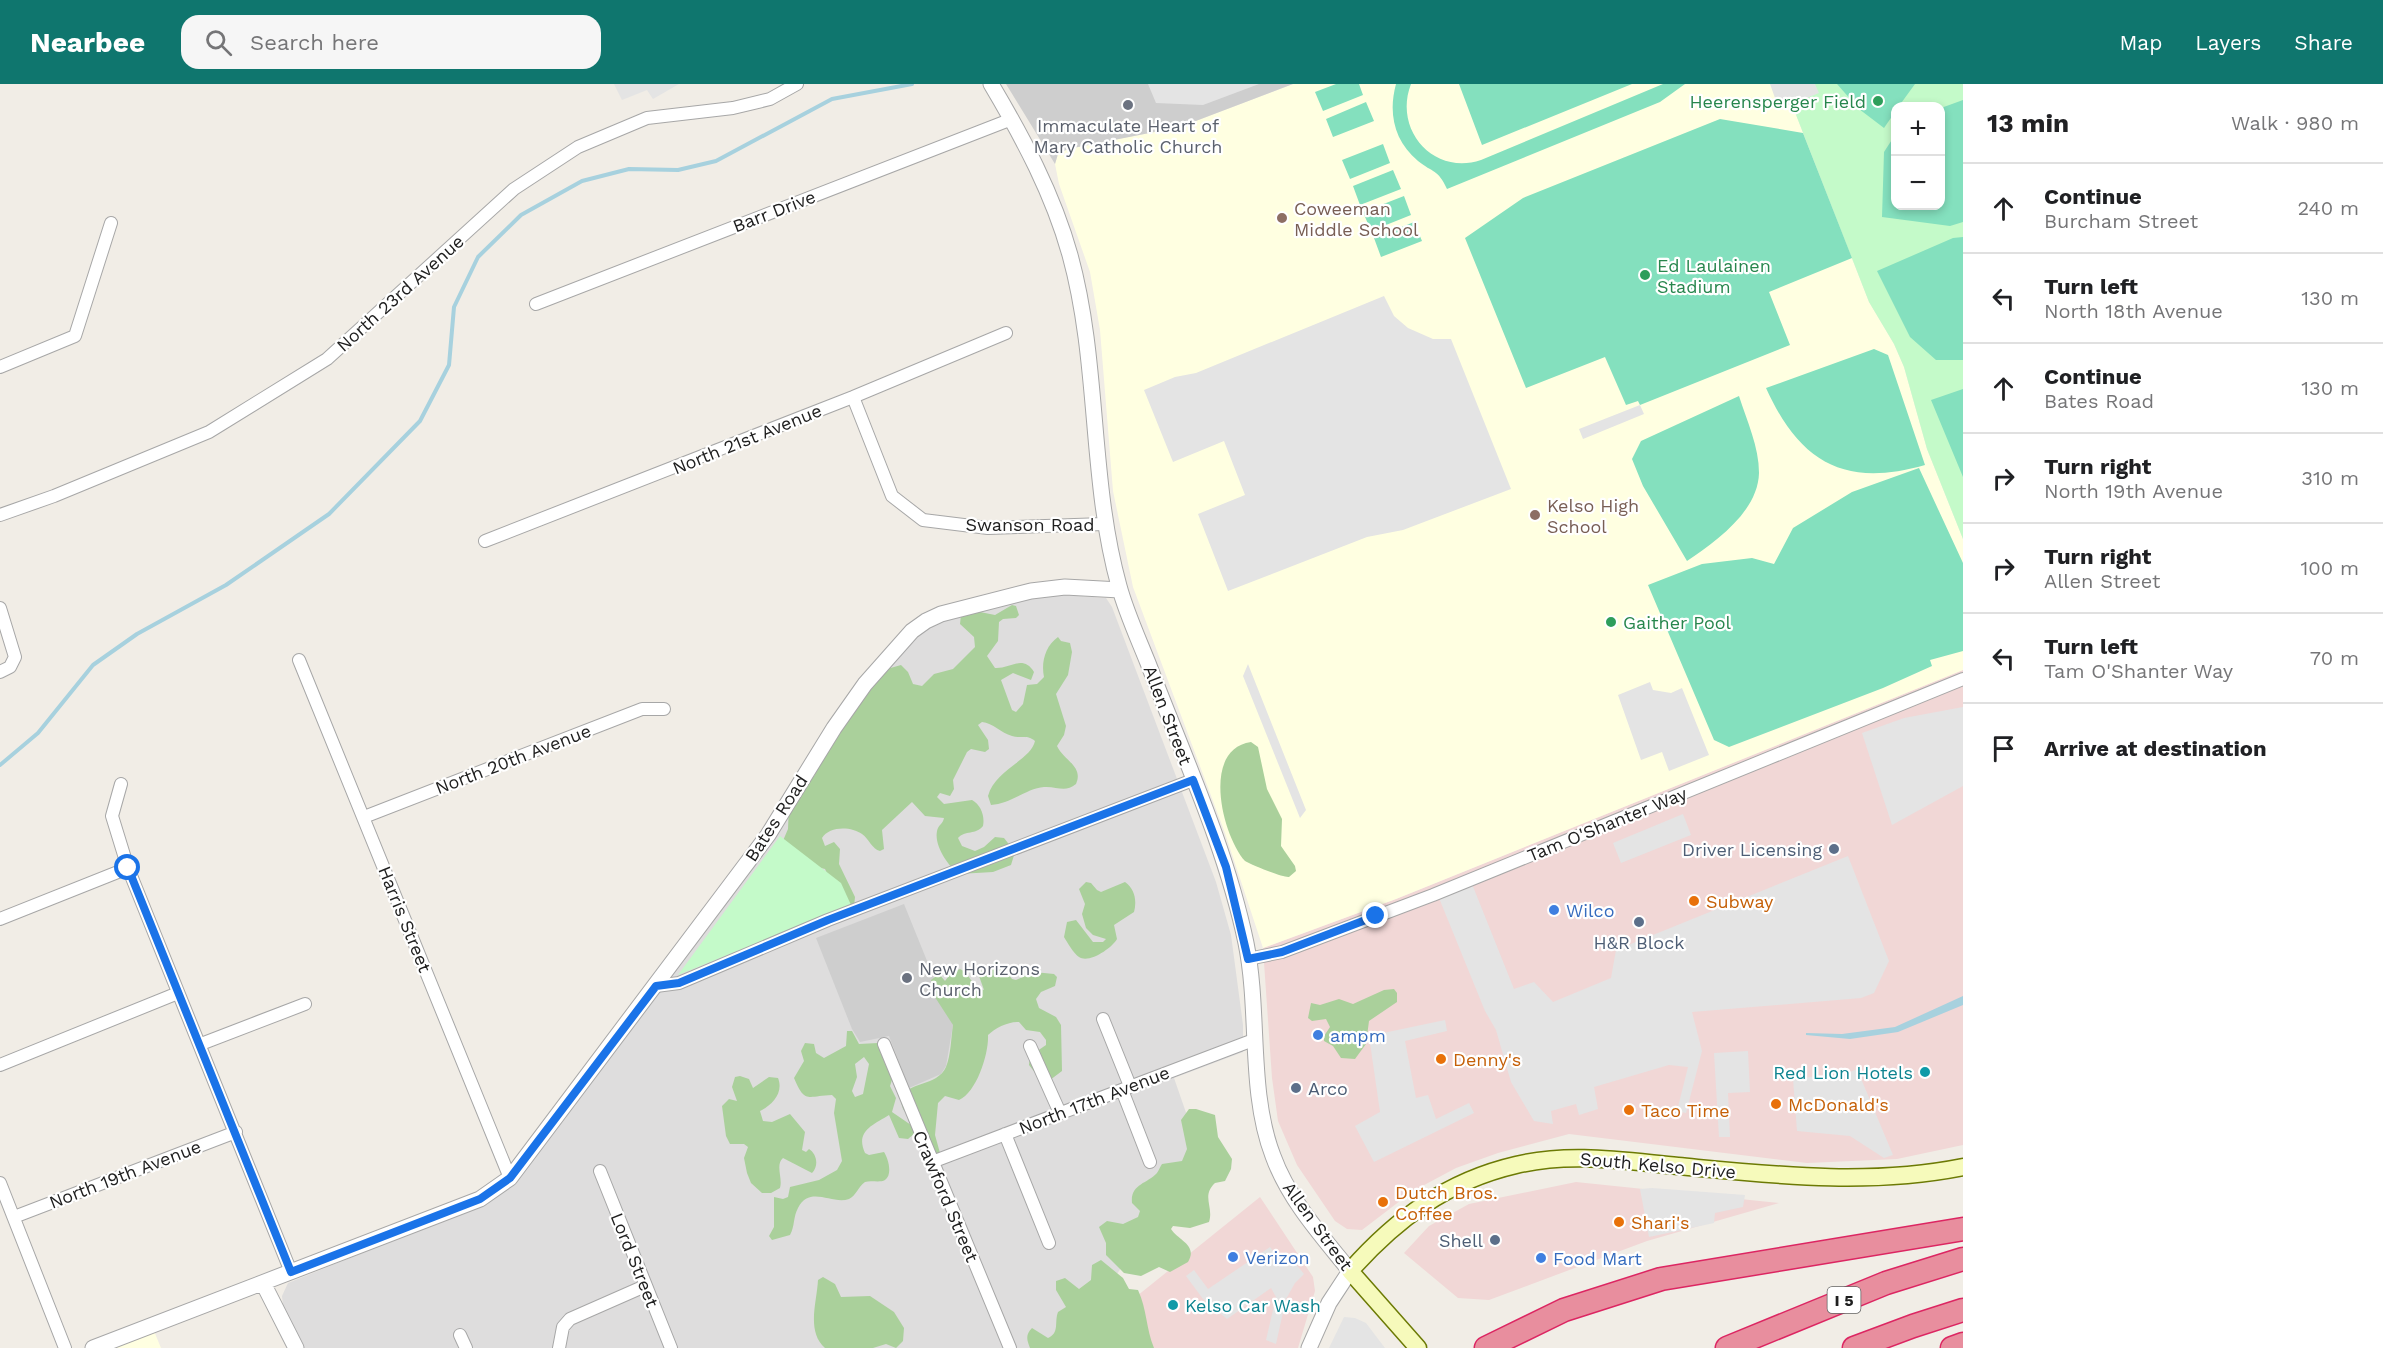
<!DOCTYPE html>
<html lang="en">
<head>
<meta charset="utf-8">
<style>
  body { margin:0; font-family:"Work Sans",sans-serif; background:#f6f6f6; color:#202124 }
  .controls { position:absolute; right:18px; top:18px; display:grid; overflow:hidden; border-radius:12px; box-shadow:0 3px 9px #0003 }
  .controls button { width:54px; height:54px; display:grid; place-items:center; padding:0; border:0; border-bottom:2px solid #e0e0e0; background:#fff; color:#202124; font:30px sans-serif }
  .stop { position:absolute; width:18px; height:18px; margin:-14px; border:4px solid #1a73e8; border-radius:50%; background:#fff }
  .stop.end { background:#1a73e8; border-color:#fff; box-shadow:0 2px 6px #0008 }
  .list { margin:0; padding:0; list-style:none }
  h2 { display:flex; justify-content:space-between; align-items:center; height:78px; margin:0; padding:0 24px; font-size:26px }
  h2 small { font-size:20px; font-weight:400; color:#757577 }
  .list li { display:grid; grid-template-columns:39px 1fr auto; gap:18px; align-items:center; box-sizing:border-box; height:90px; padding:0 24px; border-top:2px solid #e0e0e0 }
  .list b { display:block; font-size:22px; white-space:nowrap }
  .list p { margin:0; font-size:20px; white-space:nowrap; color:#757577 }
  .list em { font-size:20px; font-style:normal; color:#757577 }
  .icon { flex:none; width:33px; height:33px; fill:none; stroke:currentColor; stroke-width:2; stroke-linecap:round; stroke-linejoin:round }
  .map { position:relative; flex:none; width:1963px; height:1264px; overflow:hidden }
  header { display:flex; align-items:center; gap:36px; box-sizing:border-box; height:84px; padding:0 30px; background:#0f766e; color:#fff }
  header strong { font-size:28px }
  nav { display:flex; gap:33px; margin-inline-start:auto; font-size:21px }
  .search { width:420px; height:54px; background:#f6f6f6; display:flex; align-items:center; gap:15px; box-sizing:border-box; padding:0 21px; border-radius:18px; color:#757577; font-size:22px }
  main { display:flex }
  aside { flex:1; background:#fff }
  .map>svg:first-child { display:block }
  .residential { fill:#dedddd }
  .commercial { fill:#f1d7d6 }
  .education { fill:#ffffe1 }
  .religious { fill:#cecece }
  .forest { fill:#aad09b; fill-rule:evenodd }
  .park { fill:#c4fac9; fill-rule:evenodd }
  .pitch { fill:#84e0be }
  .parking { fill:#e4e4e4 }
  .water { fill:#a7d1de }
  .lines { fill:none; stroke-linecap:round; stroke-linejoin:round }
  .stream { stroke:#a7d1de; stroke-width:4 }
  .minor-casing { stroke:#a7a7a7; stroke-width:14 }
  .tertiary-casing { stroke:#a7a7a7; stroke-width:17 }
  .secondary-casing { stroke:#6c7a04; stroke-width:19 }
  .motorway-casing { stroke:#dc2662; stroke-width:25 }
  .minor { stroke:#fff; stroke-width:12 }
  .tertiary { stroke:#fff; stroke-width:15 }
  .secondary { stroke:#f6fabb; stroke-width:16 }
  .motorway { stroke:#e88e9e; stroke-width:22 }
  .route { stroke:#1a73e8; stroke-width:8 }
  .leisure-dot { fill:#2e9e5b; stroke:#fff; stroke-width:2 }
  .worship-dot { fill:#6b7280; stroke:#fff; stroke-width:2 }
  .education-dot { fill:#8d6e63; stroke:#fff; stroke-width:2 }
  .service-dot { fill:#5c6f8a; stroke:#fff; stroke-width:2 }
  .food-dot { fill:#e8710a; stroke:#fff; stroke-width:2 }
  .shop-dot { fill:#3f7fe0; stroke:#fff; stroke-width:2 }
  .culture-dot { fill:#0f9aa8; stroke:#fff; stroke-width:2 }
  .labels { text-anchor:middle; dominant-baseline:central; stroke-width:4.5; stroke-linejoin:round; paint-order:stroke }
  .shield { fill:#fff; stroke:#636363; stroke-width:1.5 }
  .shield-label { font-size:16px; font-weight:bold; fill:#202020 }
  .leisure-label { font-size:18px; fill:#27864d; stroke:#fff; text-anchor:start }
  .worship-label { font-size:18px; fill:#5b616d; stroke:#fff }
  .education-label { font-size:18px; fill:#785e54; stroke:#fff; text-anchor:start }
  .street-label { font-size:18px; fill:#202020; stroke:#fff }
  .service-label { font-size:18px; fill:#4e5e75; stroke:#fff; text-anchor:end }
  .food-label { font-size:18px; fill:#c56008; stroke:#fff; text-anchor:start }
  .shop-label { font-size:18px; fill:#366cbe; stroke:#fff; text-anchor:start }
  .culture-label { font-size:18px; fill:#0d838f; stroke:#fff; text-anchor:end }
</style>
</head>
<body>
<header>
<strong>Nearbee</strong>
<div class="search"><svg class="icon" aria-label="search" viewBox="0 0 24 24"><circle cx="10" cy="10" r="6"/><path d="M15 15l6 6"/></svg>Search here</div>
<nav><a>Map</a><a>Layers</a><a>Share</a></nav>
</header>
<main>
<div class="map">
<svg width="1963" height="1264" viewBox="0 0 1963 1264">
  <rect width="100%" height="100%" fill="#f1ede6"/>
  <path class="residential" d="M1053,510l53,4 6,9 104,275 15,53 12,90v27l-69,26 25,72 -131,198h-764l-21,-43 -1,-9 6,-13 188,-76 30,-17 12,-13 262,-346 61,-104 61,-78 31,-26 95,-25z"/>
  <path class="commercial" d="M1963,586v475l-66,14 -90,4 -238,-29 -71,19 -42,15 -43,23 -51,39 -15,-1 -12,-8 -38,-56 -19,-44 -6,-43 -9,-130 133,-49z
    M1576,1098l203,21 -132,38 -158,59 -31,-2 -54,-45 25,-27 40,-22z
    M1260,1113l53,80 2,14 -17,57h-147l-19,-48z"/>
  <path class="education" d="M1293,0h491l85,218 25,42 10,23 23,82 36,90v131l-567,229 -133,49 -38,-115 -92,-246 -20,-96 -13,-161 -10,-58 -31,-88 -4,-20 3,-10 10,-5 112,-22z
    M154,1247l7,17h-49z"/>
  <path class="religious" d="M1006,0h287l-113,43 -112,22 -10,5 -3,10z
    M904,820l49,121 -7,41 -5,8 -32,14 -20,-52 -29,6 -8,-13 -36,-91z"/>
  <path class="forest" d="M1012,521l4,1 3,9 -3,3 -13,1 -4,3 -1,19 -11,15 8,12c15,1 28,-14 39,4l-3,8 -18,-7 -12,7 11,30 4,2 7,-8 4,-19 10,-1 7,-7c-3,-14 1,-31 14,-40l3,4 9,2 2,9 -4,23 -12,19 10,32 -2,9 -7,11c6,14 27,20 19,38 -11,9 -19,2 -32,3 -17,1 -33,17 -53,18l-3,-9c7,-26 43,-36 47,-55 -8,-7 -14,-2 -23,-5 -11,-3 -19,-13 -30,-14l-4,3 10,15 1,9 -4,3 -14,-3 -4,3 -14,28 1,9 -4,7 -10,-3 -3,4 7,7 28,-4c9,5 13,16 11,26 -7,9 -18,4 -25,12l4,8 13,5 9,-4 11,-10 9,1 11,14 -4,13 -18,7 -34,2c-11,-8 -25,-28 -22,-43 1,-6 6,-7 7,-13l-19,-2 -13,-14 -30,28 2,19 -4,2c-8,-2 -11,-12 -18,-17 -11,-8 -33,-8 -40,4l3,8 9,-4 6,7 -1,15 16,33 -1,10h-5l-13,-15 -11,-23 -32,-8 -11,-18 6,-14 1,-25 14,-21 12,-8 3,-24 69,-82 14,-4 7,7 5,12 9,2 12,-12 19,-5 22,-22 -1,-10 -14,-13 1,-9 14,-4 20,4z
    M1251,658l7,5 9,42 15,30 -1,27 14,20 1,5 -7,6c-6,1 -37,-12 -44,-16 -23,-26 -44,-112 6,-119z
    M1086,798l5,1 6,7 4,2 24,-10c10,7 12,19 9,30l-20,13 3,14c-5,9 -28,25 -38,18 -5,-3 -12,-15 -15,-20l3,-15 9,-2 17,22h10l3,-3 -13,-4 -7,-7 -4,-14 3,-10 -6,-15z
    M997,876l15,19 4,1 18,-8 20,2 3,3 -2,9 -14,6 -5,7 3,9 17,9 5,8 1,46 -12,9 -14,-6 -7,-9 1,-9 16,-11v-5l-6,-8 -14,-2 -7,-8c-10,-1 -24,6 -31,13 1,18 -11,57 -29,65l-14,-4 -7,7 -3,32 5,18h-6l-31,-44 -3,-10c7,-18 37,-12 46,-32 5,-12 5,-29 7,-42l-20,-31 -2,-14 8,-6 6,7 6,-8 9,-4c11,5 11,18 24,21l-5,-14 2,-5 5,-1z
    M1394,905l3,4v9l-28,19 -3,23 -11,15 -14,-1 -8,-12 -9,-5v-5l6,-9 -4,-8 -14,2 -4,-3 3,-15 9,2 19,-6 14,5 31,-14z
    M847,947h5l7,13 19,-1 15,34 -3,9 6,12 -4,14 19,13 4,8 -7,6 -9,-1 -10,-23c-16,10 -34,16 -24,38l4,2 15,-3c4,6 9,22 1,28 -5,3 -14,0 -20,2 -7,5 -9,14 -16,17 -17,6 -39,-14 -51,9 -5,9 -3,18 -8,27l-18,5 -3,-4 5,-9v-30l9,2 5,-2 2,-10 29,-7 18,-10 5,-9 -8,-48 2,-14 -4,-4c-25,1 -27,9 -38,-17l10,-17 -3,-10 4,-8 9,1 2,9 8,5 22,-12zM864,973l5,7 -6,30 -8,3 -3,-6 5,-14 -2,-13z
    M740,992l9,3 4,9 16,-11 9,1c6,15 -6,27 -18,33l3,10 9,1 18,-8 15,18 -3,18 4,2 3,-3c8,5 10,17 3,24l-29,-15c-8,7 0,20 -3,30l-9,5h-9l-11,-10 -4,-10 -3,-15 4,-11 -4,-3h-14l-4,-8 -4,-30 7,-7 8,2 -5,-14 3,-10z
    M1196,1025l19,6 3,22 14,22 -1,10 -6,12 -10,2c-14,13 -1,24 -6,39l-19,6 -17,-2 -2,3c8,12 27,16 17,33l-18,10 -11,-5 -18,9 -17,-3 -18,-18v-12l-7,-16 8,-6 16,3 15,-7 2,-6 -8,-8c-2,-19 15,-19 25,-30 2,-3 3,-6 5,-9l20,-3 5,-12 -6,-29 8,-11z
    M1101,1176l22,18 6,11 9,1c9,19 8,39 16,58h-124c-3,-8 -5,-13 2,-20l16,10c12,-5 6,-16 10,-26l8,-5 -10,-17v-9l9,-3 14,11 12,-9 1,-15z
    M823,1193l12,7 6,13 29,-1 24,16 10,16 -1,13 -7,7 -10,-4 -13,4h-48c-19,-17 -8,-46 -7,-68z"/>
  <path class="park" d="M1784,0h179v455l-36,-90 -23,-82 -10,-23 -25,-42zM1896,22h44v100h-44z
    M780,752l61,47 10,22 -173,70z"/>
  <path class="pitch" d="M1336,0h23l4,11 -40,16 -8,-19z
    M1396,0h15c-18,46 23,92 70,76l182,-76h22l-25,18 -213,87c-9,-20 -14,-16 -29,-28 -24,-20 -30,-48 -22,-77z
    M1459,0h173l-150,61z
    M1837,0h78l-16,22h-3l-1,6 -11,16 -25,-19z
    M1963,16v122l-13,4 -68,-9 2,-65 11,-17 1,71h44l1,-98z
    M1366,18l8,19 -41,16 -7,-18z
    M1720,35l83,14 49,125 -83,34 21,53 -150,60 -2,-4 -12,4 -21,-48 -79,31 -61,-150 58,-40z
    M1383,60l7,19 -40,16 -8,-19z
    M1393,86l8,19 -41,16 -7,-19z
    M1404,112l7,19 -40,16 -8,-19z
    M1414,138l8,19 -41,16 -7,-19z
    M1963,153v123h-27l-26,-23 -33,-66 76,-33z
    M1874,265l14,6 37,110c-80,23 -125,-2 -159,-77z
    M1963,305v88l-32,-77z
    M1739,312c8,25 20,51 20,77 -1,39 -44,69 -72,88l-44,-75 -11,-27 9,-18z
    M1919,384l44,95v88l-33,9 2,6 -49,22 -154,59 -15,-7 -66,-155 54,-21 50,-6 22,6 19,-36 59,-36z"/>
  <path class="parking" d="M614,0h65l-26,15 -6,-9 -25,10z
    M1148,0h111l-56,21 -47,-2z
    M1770,0h45l4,9 -40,16z
    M1384,212l10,20 14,12 25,11h18l60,150 -108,41 -36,7 -139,54 -30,-77 47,-19 -21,-54 -51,21 -29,-72 31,-13 21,-4z
    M1640,321l4,9 -61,25 -4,-10z
    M1248,580l58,146 -6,8 -57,-142z
    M1650,598l3,8 18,3 11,-5 27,67 -40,16 -7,-19 -21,8 -23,-65z
    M1963,623v79l-71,39 -30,-92 42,-15z
    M1683,730l8,21 -70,28 -8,-20z
    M1848,772l41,105 -15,32 -13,5 -169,14 10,39 -16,62 -9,-2 11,-44 -19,-2 -75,22 4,22 -19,6 -3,-11 -25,7 2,13 -19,-3 -23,-39 -15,-52 -11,-19 -46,-113 33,-14 42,105 20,-7 19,20 58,-24 5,-28z
    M1445,936l2,11 -42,10 11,57 12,-3 8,24 33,-16 5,10 -100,49 -19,-36 25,-14 -11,-76z
    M1748,967l2,41 -22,1 2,44h-11l-5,-84z
    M1857,985l36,86 -9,3 -34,-22 -53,-5 -4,-52 55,-6z
    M1652,1104l93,7 -2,12 -28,6 -1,10 -65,14 -9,-48z
    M1270,1163l8,10 8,-5 18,22 -9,9 -9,16 -10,45 -10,-4 10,-43 -5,-9 -44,31 -24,-20 -17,-23 8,-6 14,19z
    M1344,1233l11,1 11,5 19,25h-56z"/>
  <path class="water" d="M1963,912v9l-65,27 -48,7 -44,-4v-2l36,1 53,-7z"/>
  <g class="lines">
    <path class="stream" d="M0,681l38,-32 55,-68 44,-31 89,-49 103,-71 91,-93 29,-56 5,-58 24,-50 43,-42 61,-34 47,-12 49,1 38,-9 116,-62 80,-15"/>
    <g class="minor-casing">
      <path id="minor" d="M536,220l476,-185
        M0,283l75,-31 36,-113
        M853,313l39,99 31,24 65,8 116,-4
        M0,431l54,-19 155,-64 118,-73 187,-170 64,-42 69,-29 86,-10 37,-9 27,-15
        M485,457l368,-144 153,-64
        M0,524l15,49 -5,10 -10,5
        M299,576l211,518
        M121,700l-9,32 16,52 163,404
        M364,733l278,-108h22
        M0,835l128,-51
        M1248,875l34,-7 151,-57 530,-216
        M656,902l23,-3 149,-63 365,-140
        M1103,935l27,67
        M201,960l104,-40
        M884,960l126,304
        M1030,962l30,67
        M0,981l178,-72
        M1122,1006l28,72
        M1005,1050l44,109
        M932,1078l324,-123
        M600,1087l71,177
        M0,1099l65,165
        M14,1133l222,-85
        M460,1251l6,13
        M559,1264l4,-21 7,-8 75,-33"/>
    </g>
    <g class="tertiary-casing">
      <path id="tertiary" d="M991,0c32,54 62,110 79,171 30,109 19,223 49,331 7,26 19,52 29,77 35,92 78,184 98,280 14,69 2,148 27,213 16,44 48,79 77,115l-21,32 -20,45
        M263,1199l33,65
        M93,1264l387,-149 30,-21 258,-343 66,-107 31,-44 47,-53 14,-10 15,-7 90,-23 34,-4 55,3"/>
    </g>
    <g class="secondary-casing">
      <path id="secondary" d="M1418,1264l-68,-77c46,-52 97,-90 166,-106 54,-13 108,-4 162,1 96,9 190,20 285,1"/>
    </g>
    <g class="motorway-casing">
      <path id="motorway" d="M1486,1264l78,-38 97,-31 302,-50
        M1727,1264l159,-65 77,-24
        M1854,1264l59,-22 50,-16
        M1952,1264l11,-4"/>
    </g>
    <use href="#minor" class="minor"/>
    <use href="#tertiary" class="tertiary"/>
    <use href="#secondary" class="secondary"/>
    <use href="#motorway" class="motorway"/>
  </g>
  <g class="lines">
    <path class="route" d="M128,784l163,404 189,-73 30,-21 146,-192 23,-3 149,-63 365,-140 33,87 22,92 34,-7 94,-36"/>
  </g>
  <g class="leisure-dot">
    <circle cx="1878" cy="17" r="6"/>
    <circle cx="1645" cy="191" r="6"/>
    <circle cx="1611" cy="538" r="6"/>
  </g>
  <g class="worship-dot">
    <circle cx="1128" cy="21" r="6"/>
    <circle cx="907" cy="894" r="6"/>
  </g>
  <g class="education-dot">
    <circle cx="1282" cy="134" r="6"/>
    <circle cx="1535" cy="431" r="6"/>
  </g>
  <g class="service-dot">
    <circle cx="1834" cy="765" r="6"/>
    <circle cx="1639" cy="838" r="6"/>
    <circle cx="1296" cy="1004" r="6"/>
    <circle cx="1495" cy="1156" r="6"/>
  </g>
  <g class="food-dot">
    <circle cx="1694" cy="817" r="6"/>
    <circle cx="1441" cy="975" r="6"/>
    <circle cx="1776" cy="1020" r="6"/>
    <circle cx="1629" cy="1026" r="6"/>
    <circle cx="1383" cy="1118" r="6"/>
    <circle cx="1619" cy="1138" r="6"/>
  </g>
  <g class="shop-dot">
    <circle cx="1554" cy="826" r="6"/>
    <circle cx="1318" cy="951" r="6"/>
    <circle cx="1233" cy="1173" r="6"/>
    <circle cx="1541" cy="1174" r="6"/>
  </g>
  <g class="culture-dot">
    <circle cx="1925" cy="988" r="6"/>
    <circle cx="1173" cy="1221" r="6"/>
  </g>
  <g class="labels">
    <rect class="shield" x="1827.5" y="1203" width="33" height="26" rx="4.5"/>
    <g class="shield-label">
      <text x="1844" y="1216">I 5</text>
    </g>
    <g class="leisure-label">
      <text x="1866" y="17" text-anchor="end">Heerensperger Field</text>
      <text x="1657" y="181">Ed Laulainen<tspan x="1657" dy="21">Stadium</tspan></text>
      <text x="1623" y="538">Gaither Pool</text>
    </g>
    <g class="worship-label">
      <text x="1128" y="41">Immaculate Heart of<tspan x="1128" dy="21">Mary Catholic Church</tspan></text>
      <text x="919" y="884" text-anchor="start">New Horizons<tspan x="919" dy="21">Church</tspan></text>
    </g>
    <g class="education-label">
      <text x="1294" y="124">Coweeman<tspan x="1294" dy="21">Middle School</tspan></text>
      <text x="1547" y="421">Kelso High<tspan x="1547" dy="21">School</tspan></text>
    </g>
    <g class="street-label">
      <text transform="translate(774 127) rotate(-21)">Barr Drive</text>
      <text transform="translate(400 209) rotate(-42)">North 23rd Avenue</text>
      <text transform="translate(747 355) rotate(-22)">North 21st Avenue</text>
      <text x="1030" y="440">Swanson Road</text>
      <text transform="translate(1168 631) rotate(69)">Allen Street</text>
      <text transform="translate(513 675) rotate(-21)">North 20th Avenue</text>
      <text transform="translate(776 734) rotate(-57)">Bates Road</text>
      <text transform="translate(1607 740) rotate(-22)">Tam O'Shanter Way</text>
      <text transform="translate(405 835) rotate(68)">Harris Street</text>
      <text transform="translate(1094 1016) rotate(-21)">North 17th Avenue</text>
      <text transform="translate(1658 1081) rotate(5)">South Kelso Drive</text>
      <text transform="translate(125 1090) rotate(-21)">North 19th Avenue</text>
      <text transform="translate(946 1112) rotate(67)">Crawford Street</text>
      <text transform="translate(1318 1142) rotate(54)">Allen Street</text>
      <text transform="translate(635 1176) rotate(68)">Lord Street</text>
    </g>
    <g class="service-label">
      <text x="1822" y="765">Driver Licensing</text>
      <text x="1639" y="858" text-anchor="middle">H&amp;R Block</text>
      <text x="1308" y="1004" text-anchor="start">Arco</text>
      <text x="1483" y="1156">Shell</text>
    </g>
    <g class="food-label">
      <text x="1706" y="817">Subway</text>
      <text x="1453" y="975">Denny's</text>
      <text x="1788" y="1020">McDonald's</text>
      <text x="1641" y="1026">Taco Time</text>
      <text x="1395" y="1108">Dutch Bros.<tspan x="1395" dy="21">Coffee</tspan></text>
      <text x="1631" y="1138">Shari's</text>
    </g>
    <g class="shop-label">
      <text x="1566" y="826">Wilco</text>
      <text x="1330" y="951">ampm</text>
      <text x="1245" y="1173">Verizon</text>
      <text x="1553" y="1174">Food Mart</text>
    </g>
    <g class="culture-label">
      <text x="1913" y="988">Red Lion Hotels</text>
      <text x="1185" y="1221" text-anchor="start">Kelso Car Wash</text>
    </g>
  </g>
</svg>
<div class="controls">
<button>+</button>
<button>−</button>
</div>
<div class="stop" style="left:128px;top:784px"></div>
<div class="stop end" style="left:1376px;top:832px"></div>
</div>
<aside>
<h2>13 min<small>Walk · 980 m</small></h2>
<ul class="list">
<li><svg class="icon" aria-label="ahead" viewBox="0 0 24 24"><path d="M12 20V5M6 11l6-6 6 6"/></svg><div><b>Continue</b><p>Burcham Street</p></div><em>240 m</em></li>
<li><svg class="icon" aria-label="left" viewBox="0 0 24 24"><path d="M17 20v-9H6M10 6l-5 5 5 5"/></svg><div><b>Turn left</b><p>North 18th Avenue</p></div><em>130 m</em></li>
<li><svg class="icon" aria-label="ahead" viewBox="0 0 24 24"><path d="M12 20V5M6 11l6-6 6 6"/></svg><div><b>Continue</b><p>Bates Road</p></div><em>130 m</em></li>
<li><svg class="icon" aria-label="right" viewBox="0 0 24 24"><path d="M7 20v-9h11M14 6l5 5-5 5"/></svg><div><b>Turn right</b><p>North 19th Avenue</p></div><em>310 m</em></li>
<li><svg class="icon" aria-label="right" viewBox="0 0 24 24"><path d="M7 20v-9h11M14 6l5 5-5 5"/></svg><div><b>Turn right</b><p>Allen Street</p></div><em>100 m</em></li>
<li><svg class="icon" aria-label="left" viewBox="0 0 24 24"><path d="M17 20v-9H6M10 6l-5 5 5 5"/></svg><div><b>Turn left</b><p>Tam O'Shanter Way</p></div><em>70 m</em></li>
<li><svg class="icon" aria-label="arrive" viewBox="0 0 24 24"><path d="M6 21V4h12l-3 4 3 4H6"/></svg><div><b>Arrive at destination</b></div></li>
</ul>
</aside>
</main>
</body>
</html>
